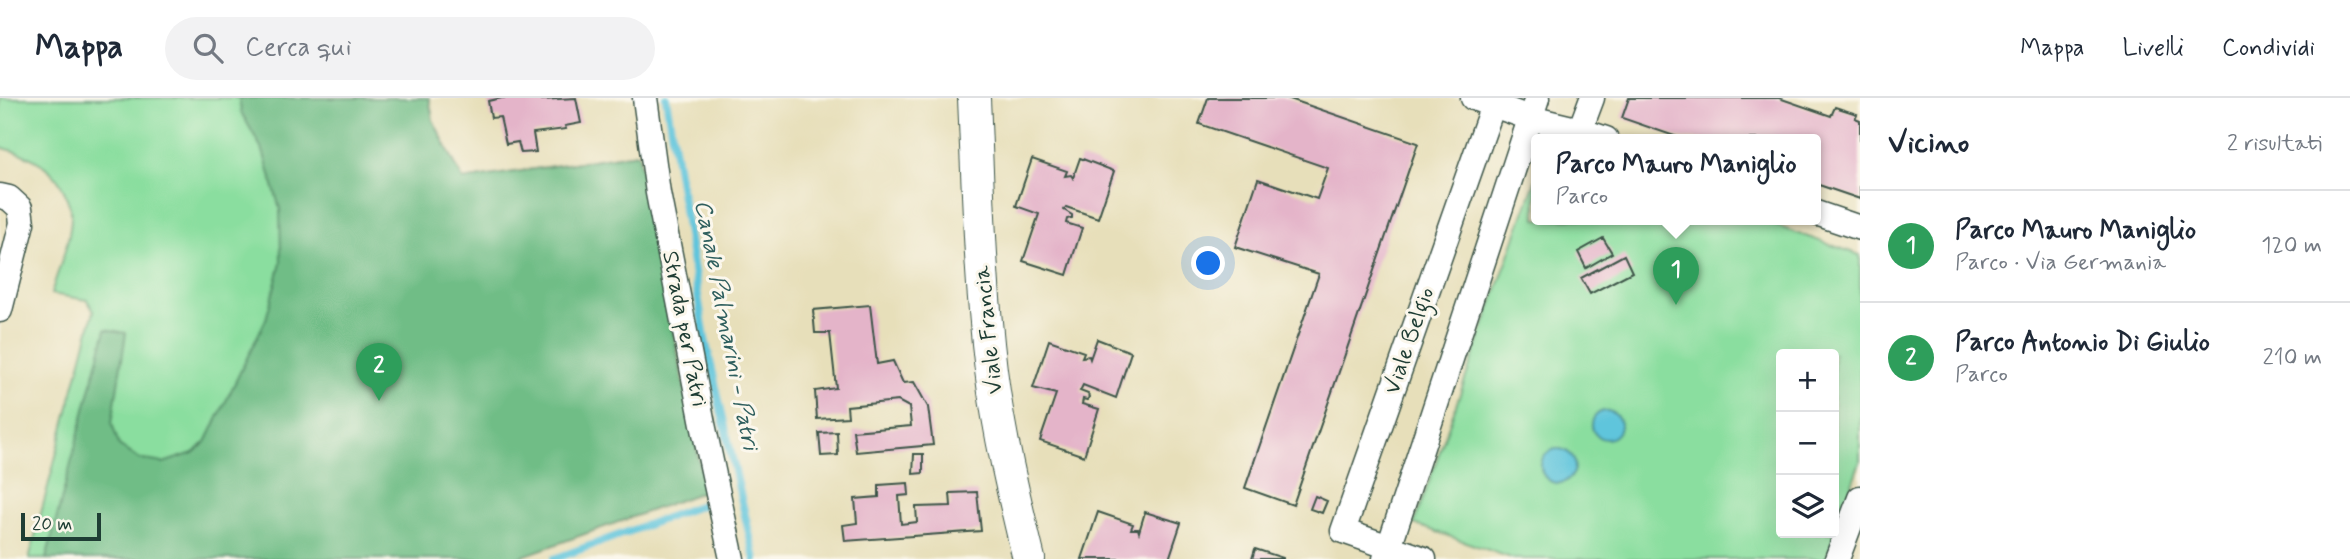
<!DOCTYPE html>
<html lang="it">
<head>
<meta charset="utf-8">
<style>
  body { margin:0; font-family:Mynerve,sans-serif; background:#f2f2f3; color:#1f2937 }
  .controls { position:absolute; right:21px; bottom:21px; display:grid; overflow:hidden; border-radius:7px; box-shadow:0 7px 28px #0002 }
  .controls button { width:63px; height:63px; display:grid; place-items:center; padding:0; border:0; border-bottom:2px solid #e0e1e3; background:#fff; color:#1f2937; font:35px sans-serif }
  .scale { position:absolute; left:21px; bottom:18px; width:80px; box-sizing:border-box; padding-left:7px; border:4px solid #1f3d34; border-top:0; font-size:19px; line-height:24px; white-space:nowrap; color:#1f3d34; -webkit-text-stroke:5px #fbf7ec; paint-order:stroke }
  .you { position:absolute; left:1209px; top:166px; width:24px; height:24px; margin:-18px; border:5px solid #fff; border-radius:50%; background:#1a73e8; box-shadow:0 0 0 10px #1a73e833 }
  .badge { display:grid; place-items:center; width:46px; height:46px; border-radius:50%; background:#d1495b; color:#fff; font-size:23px; font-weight:700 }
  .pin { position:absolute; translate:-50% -58px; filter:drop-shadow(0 2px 4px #0008) }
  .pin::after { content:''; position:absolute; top:37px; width:24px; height:21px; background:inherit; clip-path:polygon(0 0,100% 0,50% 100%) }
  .popup { position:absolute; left:1531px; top:36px; width:290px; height:91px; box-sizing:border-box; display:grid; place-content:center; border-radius:7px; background:#fff; filter:drop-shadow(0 2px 5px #0005); font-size:23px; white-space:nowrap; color:#747a83 }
  .popup b { font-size:26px; color:#1f2937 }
  .popup::after { content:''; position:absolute; left:50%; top:100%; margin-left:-14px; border:14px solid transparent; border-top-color:#fff }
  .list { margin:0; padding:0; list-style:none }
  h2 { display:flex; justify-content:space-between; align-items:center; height:91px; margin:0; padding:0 28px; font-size:30px }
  h2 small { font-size:23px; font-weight:400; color:#747a83 }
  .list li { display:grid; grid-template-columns:46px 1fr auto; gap:21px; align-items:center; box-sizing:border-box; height:112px; padding:0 28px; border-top:2px solid #e0e1e3 }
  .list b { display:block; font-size:26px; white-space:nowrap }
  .list p { margin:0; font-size:23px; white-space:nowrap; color:#747a83 }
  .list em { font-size:23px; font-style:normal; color:#747a83 }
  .icon { flex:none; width:38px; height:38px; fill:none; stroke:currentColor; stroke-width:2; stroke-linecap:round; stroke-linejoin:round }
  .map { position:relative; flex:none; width:1860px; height:461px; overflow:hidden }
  header { display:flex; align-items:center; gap:42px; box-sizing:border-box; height:98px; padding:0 35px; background:#fff; border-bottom:2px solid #e0e1e3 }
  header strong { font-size:33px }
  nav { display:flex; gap:38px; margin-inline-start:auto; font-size:24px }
  .search { width:490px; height:63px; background:#f2f2f3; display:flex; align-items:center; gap:18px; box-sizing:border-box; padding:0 24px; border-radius:38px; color:#747a83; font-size:26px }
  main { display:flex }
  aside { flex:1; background:#fff }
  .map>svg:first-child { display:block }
  .green { fill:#8ade9f; stroke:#548e6a; stroke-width:2; fill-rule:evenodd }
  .forest { fill:#6fbd86; stroke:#477d5d; stroke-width:2 }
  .water { fill:#5fc5dc; stroke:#3f8188; stroke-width:2 }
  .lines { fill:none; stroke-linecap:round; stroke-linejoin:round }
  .stream { stroke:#5fc5dc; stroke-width:8 }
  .building { fill:#e4b4c9 }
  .minor-casing { stroke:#3d5548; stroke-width:27 }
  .tertiary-casing { stroke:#3d5548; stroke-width:34 }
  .minor { stroke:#fff; stroke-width:24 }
  .tertiary { stroke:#fff; stroke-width:32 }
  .labels { text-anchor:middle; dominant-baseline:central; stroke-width:6; stroke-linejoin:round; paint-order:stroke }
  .street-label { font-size:23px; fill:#1f3d34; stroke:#fbf7ec }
  .water-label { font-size:24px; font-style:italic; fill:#2f5f5e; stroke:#fbf7ec }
</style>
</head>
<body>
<header>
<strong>Mappa</strong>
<div class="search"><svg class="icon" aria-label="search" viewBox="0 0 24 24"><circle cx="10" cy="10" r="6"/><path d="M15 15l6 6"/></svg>Cerca qui</div>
<nav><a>Mappa</a><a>Livelli</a><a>Condividi</a></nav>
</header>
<main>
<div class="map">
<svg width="1860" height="461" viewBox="0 0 1860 461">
  <rect width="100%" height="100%" fill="#fbf7ec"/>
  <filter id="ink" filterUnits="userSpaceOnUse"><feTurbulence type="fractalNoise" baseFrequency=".0143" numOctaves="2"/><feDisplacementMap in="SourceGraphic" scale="14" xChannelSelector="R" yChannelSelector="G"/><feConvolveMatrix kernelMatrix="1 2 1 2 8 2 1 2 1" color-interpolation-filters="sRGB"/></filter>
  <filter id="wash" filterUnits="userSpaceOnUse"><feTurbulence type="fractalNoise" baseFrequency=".00686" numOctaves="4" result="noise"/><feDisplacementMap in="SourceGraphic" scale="28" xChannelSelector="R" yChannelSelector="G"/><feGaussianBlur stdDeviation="1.57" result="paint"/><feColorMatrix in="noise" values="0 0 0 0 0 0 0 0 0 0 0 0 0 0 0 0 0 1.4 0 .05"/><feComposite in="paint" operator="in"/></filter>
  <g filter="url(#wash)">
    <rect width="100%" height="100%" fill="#e7dfba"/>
    <path class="green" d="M0,0h429l4,22 30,60 175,-27 -123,406h-486l65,-248 -7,-11 -36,-6c7,-25 21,-55 20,-81 0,-5 -3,-11 -4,-15 -11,-32 -37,-43 -67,-51z
      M1536,81v40h221l103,36v206l-34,98h-312l-100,-35zM1781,256h53v179h-53z"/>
    <path class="forest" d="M239,0h190l4,22 30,60 175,-27 67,338 -190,68h-469l60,-230 20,4 -14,90 7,22 20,14 24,4 30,-10 13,-11 60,-123 15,-56 -1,-54 -17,-58 -22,-39z"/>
    <path class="water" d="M1592 327a14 14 0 1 1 28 0a14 14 0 1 1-28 0Z
      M1541 368a17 17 0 1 1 34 0a17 17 0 1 1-34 0Z"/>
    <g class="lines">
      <path class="stream" d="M666,0l39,241 50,220
        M554,461l150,-55"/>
    </g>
    <g id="blocks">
      <path class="building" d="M502,0h40v2l34,-2 5,25 -16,3 1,3 -33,4 3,19 -15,1 -3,-11 -12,2 -6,-27 -9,1 -3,-17z
        M1208,0h79l131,45 -125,362 -48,-17 74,-214 -84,-27 23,-68 59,20 11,-31 -129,-44z
        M1629,0h150l52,18 4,-9 22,7 -2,4 5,2v79l-44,-15v-45h-133l-61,-21z
        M1080,60l34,13 -16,47 -32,-11 -2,3 8,5v3l-5,1 -1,4 16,5 -15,47 -44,-14 16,-47 -23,-8 16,-47 35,12 -2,5 6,-1 2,3z
        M1603,140l9,15 -26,15 -8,-16z
        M1624,157l8,17 -42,22 -9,-16z
        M870,207l7,59 16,-3 10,22 11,-1 14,25 5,38 -77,7 -3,-21 58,-5 -2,-19 -11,-6 -51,5 1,11 -31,2 -2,-28 21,-3 -6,-55h-15l-2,-23z
        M1097,241l34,13 -15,46 -33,-13 -3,6 8,3 1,3 -2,3 -4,-1 -1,5 17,5 -15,47 -44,-15 16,-47 -23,-6 16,-48 35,12 -2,5 7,-1 1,3z
        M837,334l1,23 -17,1 -2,-23z
        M914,356h9v19l-10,1z
        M908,385l1,12 -10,1 2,28 16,-2 -1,-15 35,-1 -1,-13 27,-1 4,39 -136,10 -2,-16 14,-2 -2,-24 24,-2v-12z
        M1315,398l12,5 -5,12 -12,-4z
        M1098,414l35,12 -2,5h7l1,3 6,-20 36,11 -12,36h-87z
        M1255,451l28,9v1h-31z"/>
    </g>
  </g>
  <g filter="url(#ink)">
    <use href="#blocks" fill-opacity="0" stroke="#3d5548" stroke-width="2"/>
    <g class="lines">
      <g class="minor-casing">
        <path id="minor" d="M645,0l13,95 45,231 29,135
          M1473,0l57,20 50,12 26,9
          M1580,32l12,-32
          M0,98l9,2 11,10 2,15 -22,87
          M1816,115l44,15
          M1385,461l152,-461
          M1424,461l-81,-28 150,-426
          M1837,461l23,-61"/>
      </g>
      <g class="tertiary-casing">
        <path id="tertiary" d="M974,0c4,91 6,182 17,272 8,64 23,127 38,189"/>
      </g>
      <use href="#minor" class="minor"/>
      <use href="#tertiary" class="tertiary"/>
    </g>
  </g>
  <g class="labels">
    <g class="street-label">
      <text transform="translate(684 231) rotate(79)">Strada per Patri</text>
      <text transform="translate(989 232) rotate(-96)">Viale Francia</text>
      <text transform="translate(1410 243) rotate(-71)">Viale Belgio</text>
    </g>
    <g class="water-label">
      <text transform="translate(726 227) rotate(79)">Canale Palmarini - Patri</text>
    </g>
  </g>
</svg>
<div class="controls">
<button>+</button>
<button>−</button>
<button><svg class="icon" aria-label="layers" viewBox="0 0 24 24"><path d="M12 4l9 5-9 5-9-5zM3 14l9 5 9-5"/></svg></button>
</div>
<div class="scale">20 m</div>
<div class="you"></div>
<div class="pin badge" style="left:1676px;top:207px;background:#2e9e5b">1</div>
<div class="popup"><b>Parco Mauro Maniglio</b>Parco</div>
<div class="pin badge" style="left:379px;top:303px;background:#2e9e5b">2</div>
</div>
<aside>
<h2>Vicino<small>2 risultati</small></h2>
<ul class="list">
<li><span class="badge" style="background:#2e9e5b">1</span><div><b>Parco Mauro Maniglio</b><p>Parco · Via Germania</p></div><em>120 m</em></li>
<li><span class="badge" style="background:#2e9e5b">2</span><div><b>Parco Antonio Di Giulio</b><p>Parco</p></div><em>210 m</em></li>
</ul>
</aside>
</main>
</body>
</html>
